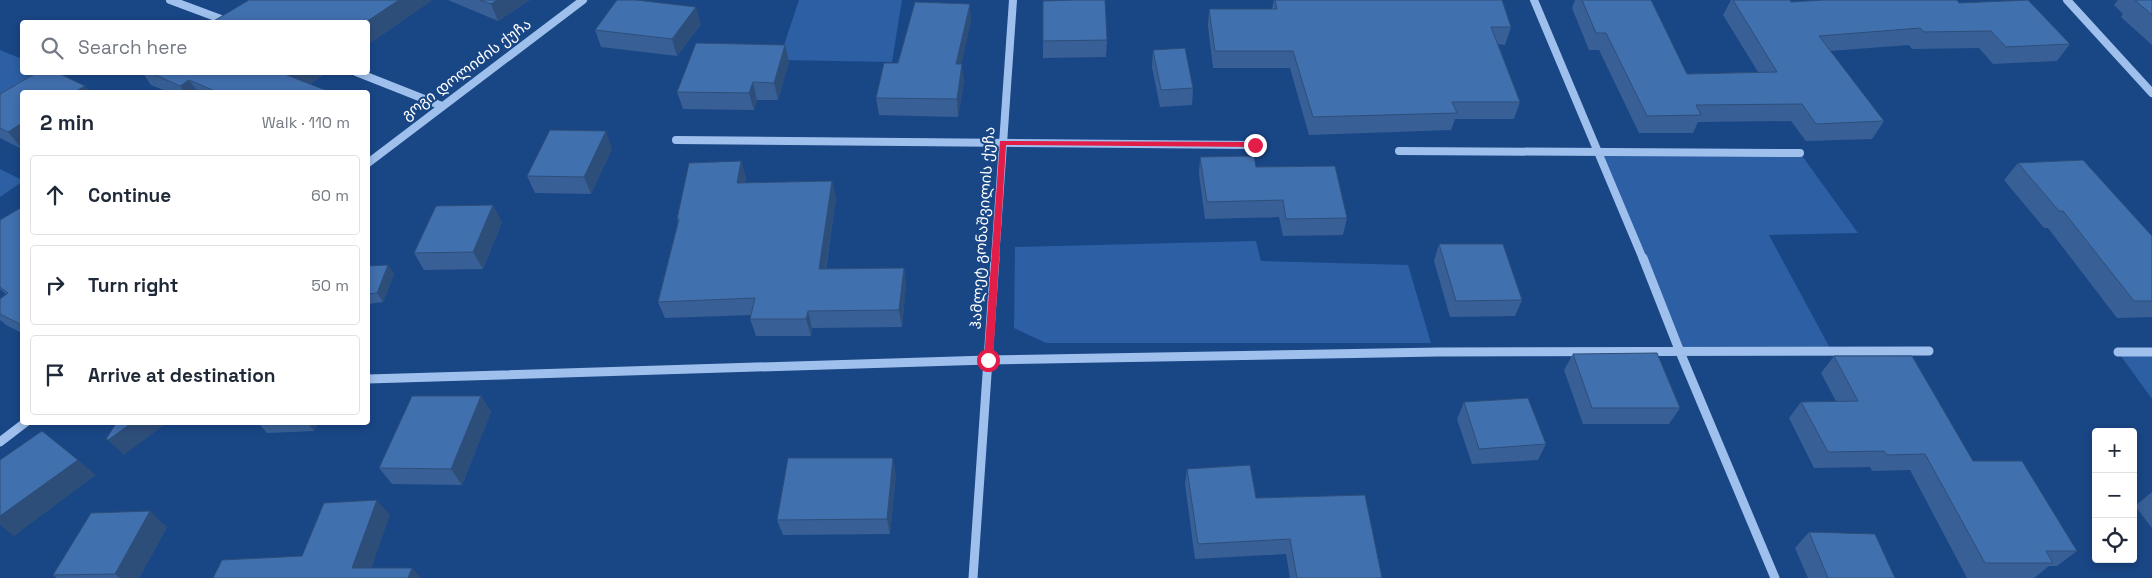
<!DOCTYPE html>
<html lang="en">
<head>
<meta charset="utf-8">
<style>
  body { margin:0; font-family:"Space Grotesk","Noto Sans Georgian",sans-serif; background:#f6f6f7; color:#1f2937 }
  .controls { position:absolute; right:15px; bottom:15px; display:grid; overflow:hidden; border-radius:5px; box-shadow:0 2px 8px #0003 }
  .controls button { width:45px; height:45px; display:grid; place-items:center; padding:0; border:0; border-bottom:1px solid #e0e1e3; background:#fff; color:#1f2937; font:25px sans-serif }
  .stop { position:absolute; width:15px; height:15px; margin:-11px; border:4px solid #e11d48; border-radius:50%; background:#fff }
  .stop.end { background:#e11d48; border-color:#fff; box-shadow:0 1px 5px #0008 }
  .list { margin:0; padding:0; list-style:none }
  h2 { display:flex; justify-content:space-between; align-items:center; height:65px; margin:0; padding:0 20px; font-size:21px }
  h2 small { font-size:16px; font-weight:400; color:#747a83 }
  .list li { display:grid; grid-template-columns:32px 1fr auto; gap:15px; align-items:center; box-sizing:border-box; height:80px; margin:0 10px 10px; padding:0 10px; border:1px solid #e0e1e3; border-radius:5px }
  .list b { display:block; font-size:19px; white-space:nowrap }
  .list em { font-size:16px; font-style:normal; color:#747a83 }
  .icon { flex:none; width:28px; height:28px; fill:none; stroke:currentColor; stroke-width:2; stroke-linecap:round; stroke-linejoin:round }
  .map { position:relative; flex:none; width:2152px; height:578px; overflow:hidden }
  .search { position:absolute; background:#fff; box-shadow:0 2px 8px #0003; left:20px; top:20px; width:350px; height:55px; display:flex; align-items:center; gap:12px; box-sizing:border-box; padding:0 18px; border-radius:5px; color:#747a83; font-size:19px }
  .panel { position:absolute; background:#fff; box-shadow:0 2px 8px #0003; left:20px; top:90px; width:350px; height:335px; border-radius:5px }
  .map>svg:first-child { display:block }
  .green { fill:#2c5fa3 }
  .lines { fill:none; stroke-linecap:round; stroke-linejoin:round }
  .minor-far1 { stroke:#9fc0ec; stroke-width:8 }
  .minor { stroke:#9fc0ec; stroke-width:9 }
  .wall { fill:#386096 }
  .shaded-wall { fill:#2e4e7a }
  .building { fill:#4170ae; stroke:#2e4e7a }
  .route { fill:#e11d48 }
  .labels { text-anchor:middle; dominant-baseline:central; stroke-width:4; stroke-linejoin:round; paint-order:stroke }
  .street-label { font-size:15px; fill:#fff; stroke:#194685 }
</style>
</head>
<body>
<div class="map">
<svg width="2152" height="578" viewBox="0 0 2152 578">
  <rect width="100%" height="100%" fill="#194685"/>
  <path class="green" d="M799,0h103l-10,62 -113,-2z
    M0,50l22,9v13h30l-52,31z
    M1598,152l202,1 58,80 -89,2 62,115 -151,2z
    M0,169l22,11v2l-22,15z
    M1256,241l5,20 147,4 23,78h-385l-32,-15 1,-81z
    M2118,352h34v47z"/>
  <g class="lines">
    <path class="minor-far1" d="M170,0l59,22
      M1534,0l109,259
      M2067,0l85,93
      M356,72l86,34
      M676,140l579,5
      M1399,151l401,2
      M368,163l215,-163
      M995,259l18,-259"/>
    <path class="minor" d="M1643,258l37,94 95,226
      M2118,352h34
      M368,379l620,-19 450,-8 491,-1
      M0,442l26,-20
      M973,578l22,-320"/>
  </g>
  <path class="wall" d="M448,0h82l-32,21z
    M1274,0h228l9,27 -6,18 -7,-1 22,58 -6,17h-59l-4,11 -142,5 -19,-67h-77l-5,-42 1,-17h63z
    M1575,0h76l36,74 71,-2 -35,-57 8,-15h59l1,2 168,1 111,41 -13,17 -64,3 -14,-16 -67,1 -3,-4 -79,6 54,70 -12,18 -66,2 -15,-20 -93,1 -5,11h-54l-40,-83h-10l-17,-42z
    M2118,0h34v45l-31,-28 2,-3 -9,-9z
    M971,21l-10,43 3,17 -6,36 -79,-2 -3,-17 22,-35z
    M701,24l-24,32 -76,-9 -6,-17z
    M1107,40l-1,17 -63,1v-17z
    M1153,50l40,38 -1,17 -32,2 -8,-40z
    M789,62l-11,38h-21l-3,10 -71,-1 -6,-17z
    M142,72h185l-17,12 20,8h-162l-17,-7z
    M22,92v57l-22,-11v-44z
    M612,149l-21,45 -56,-1 -8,-17z
    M1200,157l56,10 91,51 -4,17 -60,1 -4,-19 -74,2 -6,-45z
    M741,161l5,17 -1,5 87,-2 4,17 -10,71 78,-1 2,17 -4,42 -90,1 -1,8h-55l-6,-17 1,-4 -86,3 -7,-16 20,-80 -1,-3z
    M2018,163l134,73v81l-35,1 -69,-90h-4l-40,-48z
    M22,207v126l-16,-8 -6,-5v-21l6,-5 -6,-5v-69z
    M502,222l-19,47 -59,1 -10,-17z
    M1439,244l83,56 -7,16 -65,1 -16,-56z
    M388,265l6,9 -11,28 -15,2v-38z
    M1573,354l107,54 -11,16h-86l-19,-54z
    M1834,356l139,105 104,90 -20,15h-8l-15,12h-67l-57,-108 -38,1 -2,-4 -56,1 -25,-50 12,-16 35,-1 -15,-28z
    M481,396l10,16 -29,73 -70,-1 -13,-16z
    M1464,402l82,42 -8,16 -66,4 -15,-45z
    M260,422h58l-4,9 -47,2 -8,-9z
    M1187,469l69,29 126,80h-92l-4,-24 -91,5 -10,-75z
    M896,474l-6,60 -107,1 -6,-15z
    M2152,492v36l-17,-22z
    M167,527l-28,51h-82l-4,-3z
    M1809,532l86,46h-87l-13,-30z"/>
  <path class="shaded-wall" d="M399,0h34l-65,45v-23h-2z
    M497,0h33l-32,21 -7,-17z
    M970,4l1,17 -13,60 -2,-17z
    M696,7l5,17 -24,32 -5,-17z
    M785,45l4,17 -11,38 -4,-17z
    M962,64l2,17 -6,36 -1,-18z
    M291,72h36l-29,20 -11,-17z
    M189,80l9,12h-14l-4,-6z
    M753,82l4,18 -3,10 -5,-17z
    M85,86l5,6h-16z
    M22,123v26l-14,-17z
    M606,131l6,18 -21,45 -7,-17z
    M741,161l5,17 -3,22 -6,-17z
    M832,181l4,17 -13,88 -4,-17z
    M493,205l9,17 -19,47 -10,-17z
    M388,265l6,9 -11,28 -6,-9z
    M904,268l2,17 -4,42 -3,-17z
    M808,311l4,17 -1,8 -5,-17z
    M481,396l10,16 -29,73 -11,-16z
    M133,422h35l-44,33 -16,-15z
    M306,422h12l-4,9z
    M893,458l3,16 -6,60 -3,-15z
    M78,460l18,15 -82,61 -14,-11v-9z
    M377,500l13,15 -22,63 -16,-10z
    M150,511l17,16 -28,51h-19l-5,-4z
    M412,568l9,10h-13z"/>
  <path class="building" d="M249,0h150l-33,22h-154z
    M480,0h17l-6,4z
    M617,0h19l60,7 -24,32 -77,-9z
    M1074,0h31l2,40 -64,1v-40z
    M1275,0h227l9,27h-20l29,75h-68l5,11 -144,4 -20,-66h-78l-6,-42h68z
    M1582,0h69l36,74 90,-2 -44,-72h57l1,2 32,-2h134l2,3 69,-3 42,44 -64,3 -15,-16 -67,1 -4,-4 -101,8 65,85 -68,3 -14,-20 -106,1 5,10 -54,1 -41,-83h-10z
    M2135,0h17v15z
    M915,2l55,2 -14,60h6l-5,35 -81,-1 8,-35h14z
    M696,43l89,2 -11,38 -21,-1 -4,11 -72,-1z
    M1185,48l8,40 -32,2 -8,-40z
    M38,72h18l29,14 -11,6h-52v31l-14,9 -8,-4v-34z
    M149,72h142l-4,3 43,17h-113l-28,-12 -9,6z
    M550,130l56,1 -22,46 -57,-1z
    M1254,156l2,11 79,-1 12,52 -61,1 -3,-19 -76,2 -7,-45z
    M2083,160l69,76v65h-18l-71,-90h-4l-41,-48z
    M741,161l-4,22 95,-2 -13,88 85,-1 -5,42 -91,1 -2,8h-56l5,-21 -97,4 21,-83h-2l12,-56z
    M493,205l-20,47 -59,1 22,-47z
    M22,207v118l-22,-11v-15l8,-6 -8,-6v-67z
    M1439,244h64l19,56 -66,1z
    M388,265l-11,28 -9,1v-28z
    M1657,353l23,55h-88l-19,-54z
    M1834,356h78l61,105h49l55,90h-31l7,12h-68l-60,-109 -38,1 -3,-4 -56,1 -27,-50 57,-1z
    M412,396h69l-30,73 -72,-1z
    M1528,398l18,46 -67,5 -15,-47z
    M117,422h16l-25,18 -2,-1z
    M260,422h45l-46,2z
    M42,431l36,29 -78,56v-56z
    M788,458h105l-6,61 -110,1z
    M1250,465l6,33 109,-3 17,83h-85l-7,-39 -92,5 -11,-75z
    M377,500l-25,68h60l-4,10h-195l9,-18 80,-4 22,-53z
    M150,511l-35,63 -62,1 38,-62z
    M1809,532l66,2 20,44h-67z"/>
  <path class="route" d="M1000,141l255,1 3,3 -3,2 -249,-2 -13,215 -5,3 -4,-3z"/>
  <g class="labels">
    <g class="street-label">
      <text transform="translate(466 69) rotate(-37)">გოგი დოლიძის ქუჩა</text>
      <text transform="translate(982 228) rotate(-86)">ჰამლეტ გონაშვილის ქუჩა</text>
    </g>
  </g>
</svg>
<div class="controls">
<button>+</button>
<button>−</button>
<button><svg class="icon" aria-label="locate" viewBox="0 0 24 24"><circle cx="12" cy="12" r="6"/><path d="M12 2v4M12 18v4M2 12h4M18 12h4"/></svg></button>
</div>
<div class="stop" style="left:988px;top:360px"></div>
<div class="stop end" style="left:1255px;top:145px"></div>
<div class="search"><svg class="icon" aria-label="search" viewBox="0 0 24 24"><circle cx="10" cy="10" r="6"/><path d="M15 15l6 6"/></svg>Search here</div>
<section class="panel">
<h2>2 min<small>Walk · 110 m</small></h2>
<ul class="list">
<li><svg class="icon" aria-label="ahead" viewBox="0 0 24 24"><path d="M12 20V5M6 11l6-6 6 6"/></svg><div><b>Continue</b></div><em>60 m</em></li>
<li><svg class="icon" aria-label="right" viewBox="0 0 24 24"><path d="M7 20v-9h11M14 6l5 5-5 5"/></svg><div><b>Turn right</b></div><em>50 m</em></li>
<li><svg class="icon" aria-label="arrive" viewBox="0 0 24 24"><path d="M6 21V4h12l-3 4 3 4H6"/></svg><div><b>Arrive at destination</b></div></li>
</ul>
</section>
</div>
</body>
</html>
